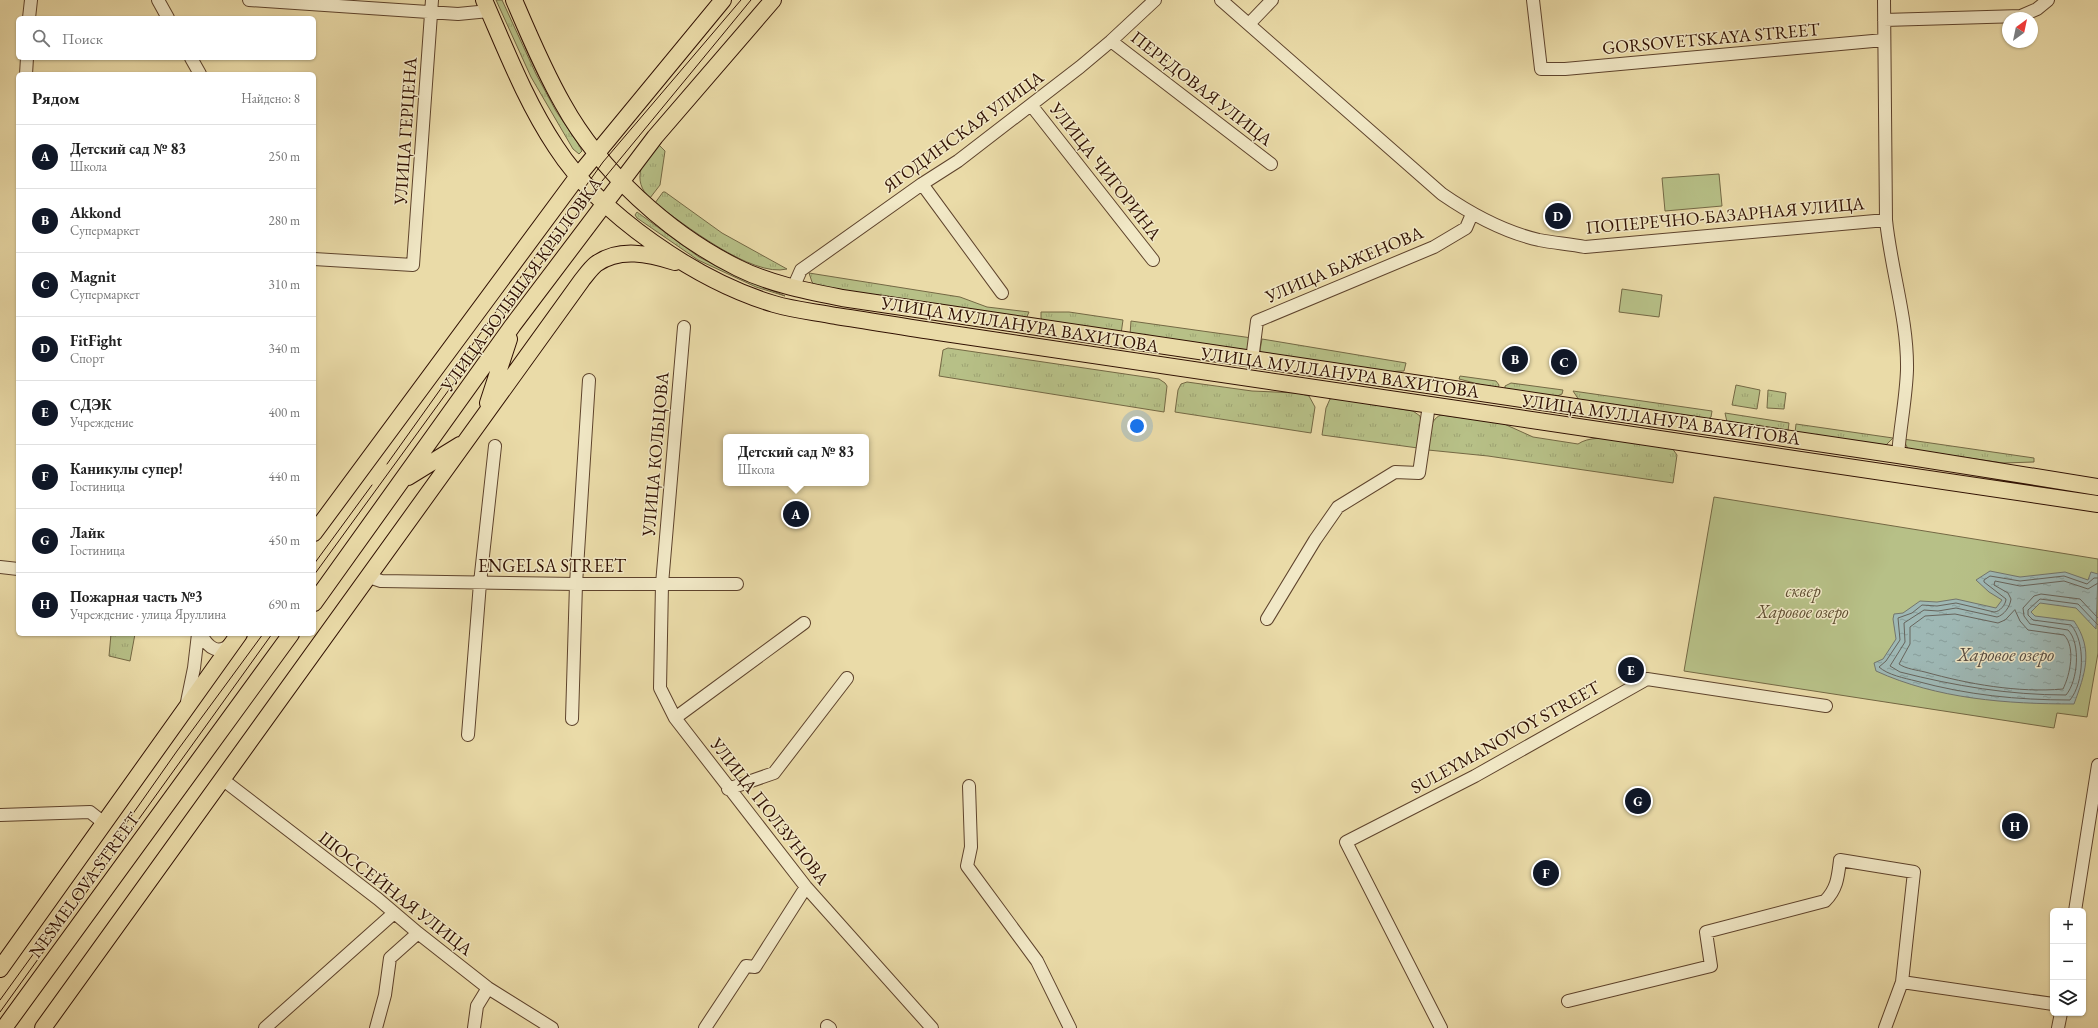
<!DOCTYPE html>
<html lang="ru">
<head>
<meta charset="utf-8">
<style>
  body { margin:0; font-family:"EB Garamond",serif; background:#f6f6f6; color:#222 }
  .controls { position:absolute; right:12px; bottom:12px; display:grid; overflow:hidden; border-radius:6px; box-shadow:0 1px 3px #0004 }
  .controls button { width:36px; height:36px; display:grid; place-items:center; padding:0; border:0; border-bottom:1px solid #e0e0e0; background:#fff; color:#222; font:20px sans-serif }
  .compass { position:absolute; left:2002px; top:12px; width:36px; height:36px; border-radius:50%; background:#fff; box-shadow:0 1px 3px #0004; rotate:33deg }
  .you { position:absolute; left:1137px; top:426px; width:14px; height:14px; margin:-10px; border:3px solid #fff; border-radius:50%; background:#1a73e8; box-shadow:0 0 0 6px #1a73e833 }
  .badge { display:grid; place-items:center; width:26px; height:26px; border-radius:50%; background:#111827; color:#fff; font-size:13px; font-weight:700 }
  .pin { position:absolute; translate:-50% -50%; border:2px solid #fff; box-shadow:0 1px 4px #0006 }
  .popup { position:absolute; left:723px; top:434px; width:146px; height:52px; box-sizing:border-box; display:grid; place-content:center; border-radius:6px; background:#fff; filter:drop-shadow(0 1px 3px #0005); font-size:13px; white-space:nowrap; color:#767676 }
  .popup b { font-size:15px; color:#222 }
  .popup::after { content:''; position:absolute; left:50%; top:100%; margin-left:-8px; border:8px solid transparent; border-top-color:#fff }
  .list { margin:0; padding:0; list-style:none }
  h2 { display:flex; justify-content:space-between; align-items:center; height:52px; margin:0; padding:0 16px; font-size:17px }
  h2 small { font-size:13px; font-weight:400; color:#767676 }
  .list li { display:grid; grid-template-columns:26px 1fr auto; gap:12px; align-items:center; box-sizing:border-box; height:64px; padding:0 16px; border-top:1px solid #e0e0e0 }
  .list b { display:block; font-size:15px; white-space:nowrap }
  .list p { margin:0; font-size:13px; white-space:nowrap; color:#767676 }
  .list em { font-size:13px; font-style:normal; color:#767676 }
  .icon { flex:none; width:22px; height:22px; fill:none; stroke:currentColor; stroke-width:2; stroke-linecap:round; stroke-linejoin:round }
  .map { position:relative; flex:none; width:2098px; height:1028px; overflow:hidden }
  .search { position:absolute; background:#fff; box-shadow:0 1px 3px #0004; left:16px; top:16px; width:300px; height:44px; display:flex; align-items:center; gap:10px; box-sizing:border-box; padding:0 14px; border-radius:6px; color:#767676; font-size:15px }
  .panel { position:absolute; background:#fff; box-shadow:0 1px 3px #0004; left:16px; top:72px; width:300px; height:564px; border-radius:6px }
  .map>svg:first-child { display:block }
  .grass { fill:url(#grass-tufts); stroke:#746844 }
  .park { fill:#b7c087; stroke:#746844 }
  .water { fill:url(#water-ripples); stroke:#72756d }
  .lines { fill:none; stroke-linecap:round; stroke-linejoin:round }
  .shore { stroke:#67645c; stroke-width:1 }
  .minor-casing { stroke:#5e432c; stroke-width:14 }
  .major-casing { stroke:#301002; stroke-width:18 }
  .minor { stroke:#f1e8c6; stroke-width:12 }
  .major { stroke:#eadba8; stroke-width:16 }
  .tram { stroke:#301002; stroke-width:1 }
  .labels { text-anchor:middle; dominant-baseline:central; stroke-width:3; stroke-linejoin:round; paint-order:stroke }
  .street-label { font-size:18px; fill:#301002; stroke:#f1e8c6 }
  .park-label { font-size:18px; font-style:italic; fill:#5f4e31; stroke:#f1e8c6 }
  .water-label { font-size:19px; font-style:italic; fill:#564b41; stroke:#f1e8c6 }
</style>
</head>
<body>
<div class="map">
<svg width="2098" height="1028" viewBox="0 0 2098 1028">
  <defs>
    <pattern id="grass-tufts" width="24" height="20" patternUnits="userSpaceOnUse"><rect width="24" height="20" fill="#b7c087"/><path d="M3 7l-1-3M5 7V3M7 7l1-3M15 17l-1-3M17 17v-4M19 17l1-3" fill="none" stroke="#9ea473"/></pattern>
    <pattern id="water-ripples" width="26" height="14" patternUnits="userSpaceOnUse"><rect width="26" height="14" fill="#9eb8b5"/><path d="M2 4q2-2 4 0t4 0M15 11q2-2 4 0t4 0" fill="none" stroke="#889d9a"/></pattern>
  </defs>
  <rect width="100%" height="100%" fill="#eadba8"/>
  <filter id="stains"><feTurbulence type="fractalNoise" baseFrequency=".005" numOctaves="4"/><feColorMatrix values="0 0 0 0 .2 0 0 0 0 .09 0 0 0 0 .02 0 0 0 .5 -.17"/></filter>
  <radialGradient id="worn" r=".72"><stop offset=".6" stop-color="#630" stop-opacity="0"/><stop offset="1" stop-color="#630" stop-opacity=".3"/></radialGradient>
  <path class="grass" d="M496,0h6l34,74 20,37 23,34 3,6 -3,3 -6,-5 -42,-72z
    M658,144l7,7 -5,34 -10,13c-9,-8 -12,-18 -9,-29z
    M663,192h2l57,41 65,36c-35,9 -105,-46 -132,-66z
    M637,212l62,45 30,15 56,24 -29,-9 -58,-27 -61,-42 -2,-3z
    M809,273l151,24 27,10 42,5 -3,7 -153,-22 -58,-12 -3,-3z
    M1041,312h28l54,8 -2,14 -78,-12 -2,-4z
    M1131,321l121,17 -4,12 -118,-15z
    M1262,339l144,24 -2,8 -26,1 -117,-19 -1,-3z
    M948,348l211,31 6,4 2,3 -3,26 -225,-36 4,-26z
    M1460,376l36,5 3,4 -1,4 -39,-10z
    M1187,382l65,9 46,2 11,3 6,11 -4,26 -136,-21 3,-22 3,-6z
    M1511,383l52,7 -1,4 -7,3 -50,-7v-4z
    M1736,385l24,5 -3,19 -25,-4z
    M1768,390l18,3 -2,16 -17,-1z
    M1573,391l139,20 -1,6 -3,2 -129,-19z
    M1334,398l79,13 7,5 1,7 -3,25 -96,-13 4,-27 4,-9z
    M1725,413l64,10 -1,8 -61,-9z
    M1441,415l61,8 31,14 45,7c20,-14 70,1 94,4l5,7 -4,28 -185,-27 -60,-6c1,-12 0,-30 13,-35z
    M1796,424l97,14 -7,7h-6l-85,-12z
    M1903,439l131,19v4l-31,1 -95,-14z
    M111,634h24l-5,27 -21,-5z"/>
  <path class="park" d="M1719,174l3,32 -57,5 -3,-33z
    M1622,289l40,6 -3,22 -40,-5z
    M1714,497l384,62v94l-11,64 -30,-4 -3,15 -370,-57z"/>
  <path class="water" d="M1990,571l30,6 45,-5 23,8 3,-8 7,2 -2,55 -20,-21 -36,-5 -9,9 4,4 39,5c20,29 11,53 0,83 -67,0 -137,-5 -198,-33l-2,-8 9,-4 13,-20 -3,-20 1,-5 9,-1 17,-12 17,1 19,-3 40,9 6,-8 -13,-8 -13,-12z"/>
  <g class="lines">
    <path class="shore" d="M2098,578h-4l-7,6 -23,-8 -44,5 -30,-5 -6,4v2l22,17c0,5 -6,13 -12,13l-38,-9 -19,3 -15,-1 -10,8 -14,5 2,22 -14,21 -7,6c9,8 25,11 37,14 51,14 101,19 154,19 14,-17 16,-58 1,-75l-38,-5 -5,-5v-5l12,-11 38,5 20,21
      M2098,583l-10,6 -24,-8 -44,5 -25,-5 -1,4 14,8 3,6c-1,8 -7,16 -14,18l-41,-9 -18,3 -14,-1 -20,13 1,19 -15,24 10,6c55,14 109,23 166,23 12,-14 15,-52 2,-65l-38,-6 -6,-8 -1,-8 11,-12 7,-2 39,5 18,19
      M2015,610l5,11 8,9 36,5c12,12 6,40 -1,54 -45,4 -95,-5 -138,-17 -8,-2 -19,-3 -26,-8l11,-20v-17l15,-11 30,-2 43,9 7,-3z"/>
    <g class="minor-casing">
      <path id="minor" d="M158,0l10,18
        M249,0l209,14 31,-3
        M1221,0l221,194c29,20 62,38 97,46 15,3 31,4 46,7l301,-27
        M1533,0l8,69h24l319,-29
        M1884,0l2,220c5,50 22,100 21,150 -1,29 -7,57 -9,85
        M29,18l2,-18
        M1884,20l137,-4 16,-7 11,-9
        M1249,24l23,-24
        M1111,41l160,123
        M191,58l9,16
        M26,74l1,-16
        M1031,105l122,155
        M922,184l80,109
        M314,259l99,6 19,-265
        M793,288l8,-18 121,-86 36,-23 122,-94 31,-26 44,-41
        M684,327l-22,257 -2,104 15,30 131,169 126,141
        M1252,360l5,-39 177,-74 32,-19 6,-14
        M0,567l18,2
        M369,577l12,4 195,3h161
        M1267,619l48,-79 23,-33 57,-35 24,1 10,-68
        M201,634c7,14 18,22 30,9
        M187,702l7,-34 4,-34
        M675,718l129,-95
        M572,719l4,-135 13,-204
        M468,735l12,-152 15,-137
        M222,779l156,120 40,34 70,55 64,40
        M969,786l2,61 -4,19 70,95 33,67
        M728,789l46,-16 73,-95
        M0,815l90,-3 14,11
        M2075,911l23,-146
        M1902,982l151,22
        M1568,1001l143,-35 -5,-34 119,-31c12,-12 13,-24 15,-41l74,12 -12,110 -17,46
        M827,1026l3,2
        M265,1028l129,-115
        M376,1028l9,-33 5,-37 28,-25
        M474,1028l3,-22 11,-18
        M705,1028l41,-62 9,1 51,-80
        M1441,1028l-95,-186 129,-66 172,-97 179,27
        M2058,1028l3,-15"/>
    </g>
    <g class="major-casing">
      <path id="major" d="M484,0c22,50 42,102 72,147 44,68 141,134 218,157 20,6 42,8 62,12 34,5 68,11 102,16l1160,172
        M514,0c15,35 30,71 49,104 37,67 106,130 175,164 32,16 69,23 104,30l1056,157 200,32
        M488,403l21,-64
        M408,477l52,-32
        M314,533l264,-357 145,-176
        M314,603l199,-278 142,-188 118,-137
        M0,969l239,-335
        M4,1028l287,-394
        M43,1028l539,-748c4,-5 9,-12 14,-16 24,-17 53,-10 79,-2"/>
    </g>
    <use href="#minor" class="minor"/>
    <use href="#major" class="major"/>
    <path class="tram" d="M387,464l216,-302 138,-162
      M314,564l58,-79
      M314,575l279,-383 158,-192
      M73,899l104,-148 86,-117
      M0,1000l58,-80
      M0,1012l272,-378"/>
  </g>
  <g class="labels">
    <g class="street-label">
      <text transform="translate(1711 38) rotate(-5)">GORSOVETSKAYA STREET</text>
      <text transform="translate(1202 88) rotate(38)">ПЕРЕДОВАЯ УЛИЦА</text>
      <text transform="translate(405 131) rotate(-86)">УЛИЦА ГЕРЦЕНА</text>
      <text transform="translate(963 131) rotate(-36)">ЯГОДИНСКАЯ УЛИЦА</text>
      <text transform="translate(1106 171) rotate(52)">УЛИЦА ЧИГОРИНА</text>
      <text transform="translate(1725 215) rotate(-5)">ПОПЕРЕЧНО-БАЗАРНАЯ УЛИЦА</text>
      <text transform="translate(1344 264) rotate(-23)">УЛИЦА БАЖЕНОВА</text>
      <text transform="translate(521 284) rotate(-54)">УЛИЦА БОЛЬШАЯ КРЫЛОВКА</text>
      <text transform="translate(1020 324) rotate(9)">УЛИЦА МУЛЛАНУРА ВАХИТОВА</text>
      <text transform="translate(1340 372) rotate(8)">УЛИЦА МУЛЛАНУРА ВАХИТОВА</text>
      <text transform="translate(1661 419) rotate(8)">УЛИЦА МУЛЛАНУРА ВАХИТОВА</text>
      <text transform="translate(655 454) rotate(-85)">УЛИЦА КОЛЬЦОВА</text>
      <text x="552" y="565">ENGELSA STREET</text>
      <text transform="translate(1505 737) rotate(-29)">SULEYMANOVOY STREET</text>
      <text transform="translate(770 811) rotate(52)">УЛИЦА ПОЛЗУНОВА</text>
      <text transform="translate(84 885) rotate(-54)">NESMELOVA STREET</text>
      <text transform="translate(396 893) rotate(38)">ШОССЕЙНАЯ УЛИЦА</text>
    </g>
    <g class="park-label">
      <text x="1803" y="590">сквер<tspan x="1803" dy="21">Харовое озеро</tspan></text>
    </g>
    <g class="water-label">
      <text x="2006" y="654">Харовое озеро</text>
    </g>
  </g>
  <rect width="100%" height="100%" filter="url(#stains)"/>
  <rect width="100%" height="100%" fill="url(#worn)"/>
</svg>
<div class="controls">
<button>+</button>
<button>−</button>
<button><svg class="icon" aria-label="layers" viewBox="0 0 24 24"><path d="M12 4l9 5-9 5-9-5zM3 14l9 5 9-5"/></svg></button>
</div>
<svg class="compass" viewBox="-18 -18 36 36"><path d="M0-13l5 13h-10z" fill="#e53935"/><path d="M0 13l5-13h-10z" fill="#767676"/></svg>
<div class="you"></div>
<div class="pin badge" style="left:796px;top:514px">A</div>
<div class="popup"><b>Детский сад № 83</b>Школа</div>
<div class="pin badge" style="left:1515px;top:359px">B</div>
<div class="pin badge" style="left:1564px;top:362px">C</div>
<div class="pin badge" style="left:1558px;top:216px">D</div>
<div class="pin badge" style="left:1631px;top:670px">E</div>
<div class="pin badge" style="left:1546px;top:873px">F</div>
<div class="pin badge" style="left:1638px;top:801px">G</div>
<div class="pin badge" style="left:2015px;top:826px">H</div>
<div class="search"><svg class="icon" aria-label="search" viewBox="0 0 24 24"><circle cx="10" cy="10" r="6"/><path d="M15 15l6 6"/></svg>Поиск</div>
<section class="panel">
<h2>Рядом<small>Найдено: 8</small></h2>
<ul class="list">
<li><span class="badge">A</span><div><b>Детский сад № 83</b><p>Школа</p></div><em>250 m</em></li>
<li><span class="badge">B</span><div><b>Akkond</b><p>Супермаркет</p></div><em>280 m</em></li>
<li><span class="badge">C</span><div><b>Magnit</b><p>Супермаркет</p></div><em>310 m</em></li>
<li><span class="badge">D</span><div><b>FitFight</b><p>Спорт</p></div><em>340 m</em></li>
<li><span class="badge">E</span><div><b>СДЭК</b><p>Учреждение</p></div><em>400 m</em></li>
<li><span class="badge">F</span><div><b>Каникулы супер!</b><p>Гостиница</p></div><em>440 m</em></li>
<li><span class="badge">G</span><div><b>Лайк</b><p>Гостиница</p></div><em>450 m</em></li>
<li><span class="badge">H</span><div><b>Пожарная часть №3</b><p>Учреждение · улица Яруллина</p></div><em>690 m</em></li>
</ul>
</section>
</div>
</body>
</html>
